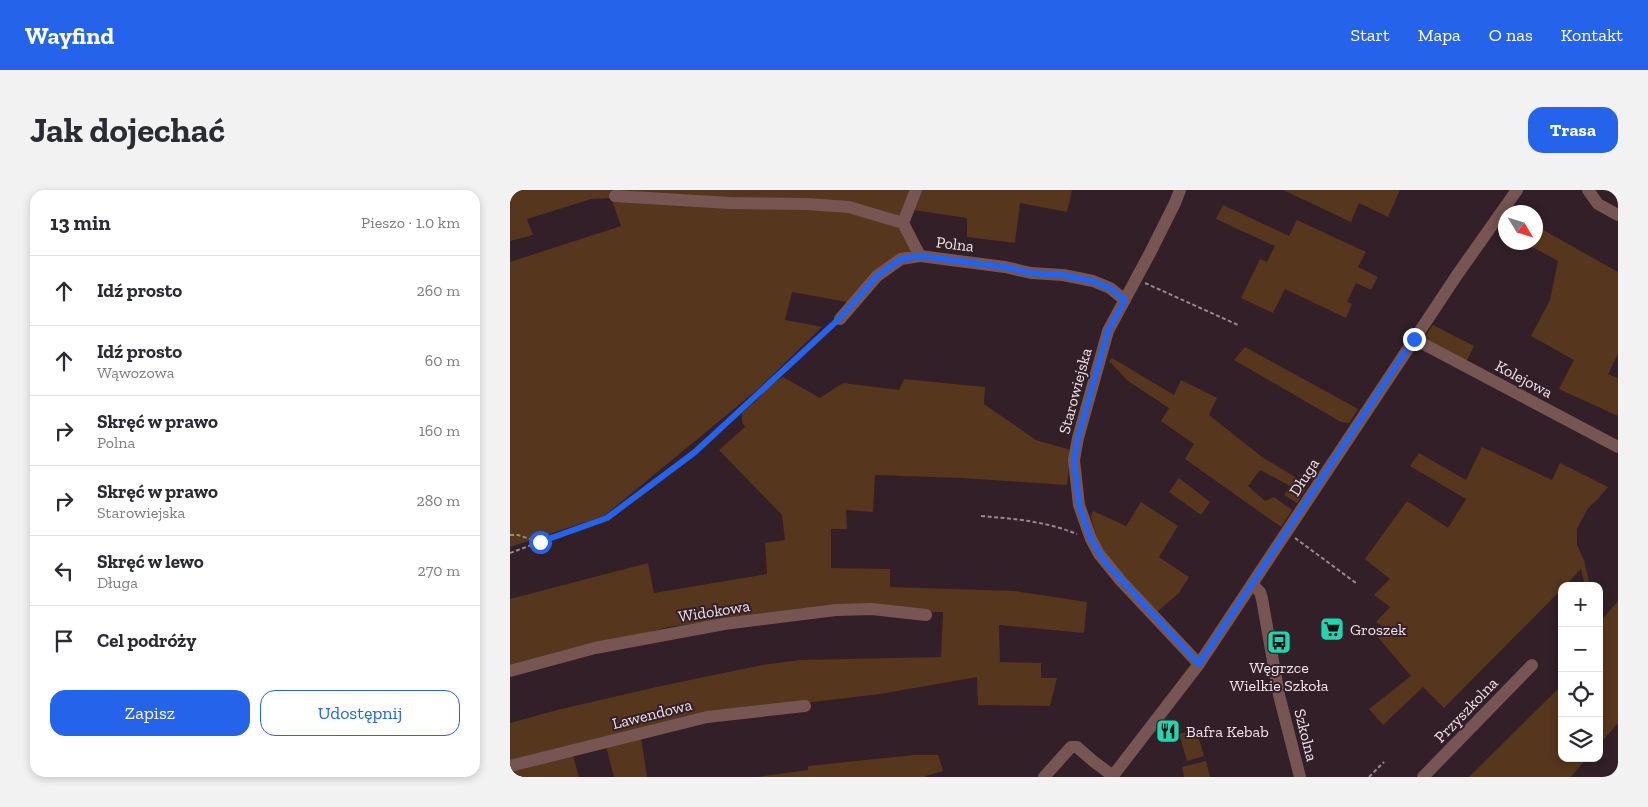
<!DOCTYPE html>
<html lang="pl">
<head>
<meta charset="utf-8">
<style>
  body { margin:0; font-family:"Zilla Slab",serif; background:#f2f2f3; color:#2b2b33 }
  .controls { position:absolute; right:15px; bottom:15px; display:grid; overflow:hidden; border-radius:10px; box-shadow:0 2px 8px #0003 }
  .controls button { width:45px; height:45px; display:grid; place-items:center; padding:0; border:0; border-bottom:1px solid #e1e1e2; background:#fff; color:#2b2b33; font:25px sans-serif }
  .compass { position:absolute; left:988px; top:15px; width:45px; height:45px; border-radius:50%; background:#fff; box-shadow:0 2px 8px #0003; rotate:128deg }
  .stop { position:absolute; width:15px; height:15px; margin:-11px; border:4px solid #2563eb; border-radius:50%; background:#fff }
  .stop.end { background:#2563eb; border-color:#fff; box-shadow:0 1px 5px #0008 }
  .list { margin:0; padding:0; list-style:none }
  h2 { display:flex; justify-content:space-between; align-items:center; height:65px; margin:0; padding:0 20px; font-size:21px }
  h2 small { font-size:16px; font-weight:400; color:#7c7c81 }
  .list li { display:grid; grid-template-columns:32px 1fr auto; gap:15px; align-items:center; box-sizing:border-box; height:70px; padding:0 20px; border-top:1px solid #e1e1e2 }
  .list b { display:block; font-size:19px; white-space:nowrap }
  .list p { margin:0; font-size:16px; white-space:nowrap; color:#7c7c81 }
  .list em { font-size:16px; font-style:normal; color:#7c7c81 }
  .actions { display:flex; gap:10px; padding:15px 20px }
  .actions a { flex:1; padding:11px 0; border:1px solid #2563eb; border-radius:15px; text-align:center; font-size:18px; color:#2563eb }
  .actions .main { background:#2563eb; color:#fff }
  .icon { flex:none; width:28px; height:28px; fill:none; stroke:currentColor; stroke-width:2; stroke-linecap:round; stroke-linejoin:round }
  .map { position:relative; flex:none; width:1108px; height:587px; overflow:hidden; border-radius:15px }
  header { display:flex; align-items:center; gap:30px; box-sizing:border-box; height:70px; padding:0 25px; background:#2563eb; color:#fff }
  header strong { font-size:24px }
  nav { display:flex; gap:28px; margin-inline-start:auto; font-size:18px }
  .intro { display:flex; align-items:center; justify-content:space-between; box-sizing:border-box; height:120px; padding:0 30px }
  h1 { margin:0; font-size:35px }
  .button { padding:12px 22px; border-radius:15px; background:#2563eb; color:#fff; font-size:18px; font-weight:700 }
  main { display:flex; gap:30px; padding:0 30px }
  aside { flex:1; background:#fff; border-radius:15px; box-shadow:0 2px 8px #0003 }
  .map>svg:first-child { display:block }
  .green { fill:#56361c }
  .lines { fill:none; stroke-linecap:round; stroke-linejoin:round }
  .path { stroke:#97878f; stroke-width:2; stroke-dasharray:4 2.5; stroke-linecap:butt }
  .minor { stroke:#775553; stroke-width:12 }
  .route { stroke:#2563eb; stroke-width:6 }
  .labels { text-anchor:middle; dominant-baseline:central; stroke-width:4; stroke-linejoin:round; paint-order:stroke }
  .street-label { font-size:16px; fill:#f0e3e9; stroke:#321f28 }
  .poi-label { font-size:16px; fill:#f0e3e9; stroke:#321f28; text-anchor:start }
</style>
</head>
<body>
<header>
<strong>Wayfind</strong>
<nav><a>Start</a><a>Mapa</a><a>O nas</a><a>Kontakt</a></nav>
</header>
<div class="intro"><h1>Jak dojechać</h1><a class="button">Trasa</a></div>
<main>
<aside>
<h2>13 min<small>Pieszo · 1.0 km</small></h2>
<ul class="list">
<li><svg class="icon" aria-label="ahead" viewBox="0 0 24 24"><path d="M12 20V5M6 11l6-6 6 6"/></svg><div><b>Idź prosto</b></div><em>260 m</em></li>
<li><svg class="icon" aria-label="ahead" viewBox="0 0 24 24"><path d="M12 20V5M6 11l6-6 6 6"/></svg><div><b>Idź prosto</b><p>Wąwozowa</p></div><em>60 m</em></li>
<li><svg class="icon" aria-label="right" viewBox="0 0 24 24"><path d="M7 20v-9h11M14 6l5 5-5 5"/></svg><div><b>Skręć w prawo</b><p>Polna</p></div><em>160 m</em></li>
<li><svg class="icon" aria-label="right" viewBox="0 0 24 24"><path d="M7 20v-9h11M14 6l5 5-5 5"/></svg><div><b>Skręć w prawo</b><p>Starowiejska</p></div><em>280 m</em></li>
<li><svg class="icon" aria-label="left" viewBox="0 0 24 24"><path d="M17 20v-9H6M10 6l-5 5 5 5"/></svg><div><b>Skręć w lewo</b><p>Długa</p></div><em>270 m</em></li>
<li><svg class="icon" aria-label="arrive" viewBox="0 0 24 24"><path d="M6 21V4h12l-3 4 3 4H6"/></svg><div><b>Cel podróży</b></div></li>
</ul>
<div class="actions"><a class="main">Zapisz</a><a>Udostępnij</a></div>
</aside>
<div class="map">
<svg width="1108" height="587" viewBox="0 0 1108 587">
  <rect width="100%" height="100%" fill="#321f28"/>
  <path class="green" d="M0,0h402l-12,31 12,32 -65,49 -55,-10 -7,28 37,7 -65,63 -153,126 -94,31v-285l111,-36 -10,-28 -20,1 -64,20 6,16 -23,6z
    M410,0h152l-5,22 -47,-9 -5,40 -48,-6v-19l-54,-8z
    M773,0h117l-12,27 -29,-14 -8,19z
    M713,15l66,31 8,-16 69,32 -8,15 20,10 -7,13 -15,-7 -9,19 5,2 -6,14 -61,-29 -12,24 -32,-15 19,-39 7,3 8,-16 -59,-27z
    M1026,36l82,46v82l-10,20 10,4v38l-59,-27 15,-29 -43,-24 19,-36 8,-39 -33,-18 11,-1z
    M923,135l41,21 -8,16 -42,-24z
    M735,157l113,62 -9,14 -8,-1 -107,-62z
    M602,168l62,37 7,-15 36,18 -8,17 53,42 46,28 -11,18 -13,-8 6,-9 -30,-16 -12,16 17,15 9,-4 18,13 -11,17 -96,-68 9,-15 -33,-23 8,-13 -41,-27 -19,-20z
    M273,187l37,21 23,-15 56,7 5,-11 81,8 -1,17 52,36 35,10 -4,35 -105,-7 -87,-3 -2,37 -27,-2 1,19h-16v39l59,1v18l124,4 73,11 -3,31 -85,-8 1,37 41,1v15h16l-7,28 -72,-1 -1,-28 -97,17 -118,14 -252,54v-39l47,-13 104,-24 101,-21 39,-5 140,-3 2,-45 -174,1 -101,14 -158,42v-70l138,-36 6,30 113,-19 -2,-31 20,-3 -3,-25 -63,-65 26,-23 -3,-5v-9l20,-18 -2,-3z
    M972,257l70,33 8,-17 48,24 -10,12 -10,9 -11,21v16l7,15 6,26h-5l-4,-17 -16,17h-3v3l-118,119 -21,-21 -40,38 -14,-16 42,-33 -34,-40 11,-6 -12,-8 14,-15 -16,-12 16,-16 -25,-20 42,-58 41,27 18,-29 -56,-33 9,-13 47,27z
    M669,288l31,24 -9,13 -32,-23z
    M631,312l37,24 -19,31 30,20 -10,16 -22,19 -42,-45 -17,-25 -7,-25 2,-6 33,15z
    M1108,411v125l-1,-2 -18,21v-122z
    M1052,495v73h25l-16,19h-102z
    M686,539l8,27 -17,5 -8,-27z
    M131,547l6,40h-33l-8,-31z
    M404,565h24l5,16 -17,5 -1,1h-168l51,-7v-4z
    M63,566l6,21h-69v-6z
    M696,571l4,16h-26l-2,-10z"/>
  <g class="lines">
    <path class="path" d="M635,93l93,42
      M471,326c34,3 64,5 96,18
      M0,345h8l21,7
      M785,348l61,45
      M0,363l97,-36 88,-64 138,-128
      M859,587l15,-15"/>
    <path class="minor" d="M670,0l-5,13 -25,50 -42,78 -30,107 -4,22 5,45 12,34 8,15 22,27 78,83
      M1078,0l10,14 20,11
      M105,6l114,7 78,1 42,3 54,16 17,33
      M393,33l13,-33
      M330,129l37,-43 24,-17 19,-3 85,11 26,6 32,2 30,6 17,7 15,12
      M904,149l204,108
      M743,395l7,7 2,7 17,96 21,82
      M0,481l85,-23 129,-24 112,-14 36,-1 54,6
      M0,576l197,-49 98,-11
      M534,587l27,-30h6l16,14 20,15
      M602,587l87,-113 258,-389 60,-85
      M913,587l109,-112"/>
  </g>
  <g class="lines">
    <path class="route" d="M30,352l67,-24 88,-66 145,-134 37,-42 24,-17 19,-3 85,11 26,6 32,2 29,6 18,7 15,12 -17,31 -30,107 -4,22 5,45 12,34 14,23 94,102 215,-325"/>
  </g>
  <defs>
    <g id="supermarket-square" transform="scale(1.25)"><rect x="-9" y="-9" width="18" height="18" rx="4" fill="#22d5af" stroke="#321f28"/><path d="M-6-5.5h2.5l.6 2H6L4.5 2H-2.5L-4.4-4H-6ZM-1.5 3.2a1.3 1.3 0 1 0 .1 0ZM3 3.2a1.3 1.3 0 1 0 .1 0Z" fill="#111"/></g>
    <g id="bus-square" transform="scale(1.25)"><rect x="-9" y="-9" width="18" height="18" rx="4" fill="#22d5af" stroke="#321f28"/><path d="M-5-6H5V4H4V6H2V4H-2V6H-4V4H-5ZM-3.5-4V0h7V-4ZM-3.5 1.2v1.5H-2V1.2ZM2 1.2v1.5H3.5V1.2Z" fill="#111"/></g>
    <g id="restaurant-square" transform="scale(1.25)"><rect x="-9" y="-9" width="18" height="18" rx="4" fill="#22d5af" stroke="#321f28"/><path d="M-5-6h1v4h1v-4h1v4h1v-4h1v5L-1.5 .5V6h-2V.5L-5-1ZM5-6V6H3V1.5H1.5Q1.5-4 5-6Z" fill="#111"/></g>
  </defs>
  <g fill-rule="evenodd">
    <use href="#supermarket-square" x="822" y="439"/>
    <use href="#bus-square" x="769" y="452"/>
    <use href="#restaurant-square" x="658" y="541"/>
  </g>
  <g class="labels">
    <g class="street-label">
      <text transform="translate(445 54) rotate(7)">Polna</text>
      <text transform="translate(1014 189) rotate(28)">Kolejowa</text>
      <text transform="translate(565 201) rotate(-75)">Starowiejska</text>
      <text transform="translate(794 287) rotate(-57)">Długa</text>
      <text transform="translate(204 421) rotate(-9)">Widokowa</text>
      <text transform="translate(956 520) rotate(-46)">Przyszkolna</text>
      <text transform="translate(142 524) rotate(-14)">Lawendowa</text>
      <text transform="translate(796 545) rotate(76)">Szkolna</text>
    </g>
    <g class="poi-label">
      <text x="840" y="439">Groszek</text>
      <text x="769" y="477" text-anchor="middle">Węgrzce<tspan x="769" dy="18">Wielkie Szkoła</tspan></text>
      <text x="676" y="541">Bafra Kebab</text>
    </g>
  </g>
</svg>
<div class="controls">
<button>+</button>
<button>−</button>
<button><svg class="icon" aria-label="locate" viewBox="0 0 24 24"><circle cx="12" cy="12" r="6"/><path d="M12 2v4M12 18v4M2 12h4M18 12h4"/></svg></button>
<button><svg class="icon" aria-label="layers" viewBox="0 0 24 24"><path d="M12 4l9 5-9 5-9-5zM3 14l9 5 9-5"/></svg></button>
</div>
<svg class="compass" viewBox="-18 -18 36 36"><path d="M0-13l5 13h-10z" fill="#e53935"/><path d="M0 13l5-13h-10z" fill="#7c7c81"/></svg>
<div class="stop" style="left:30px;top:352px"></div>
<div class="stop end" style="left:904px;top:149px"></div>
</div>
</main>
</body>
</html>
